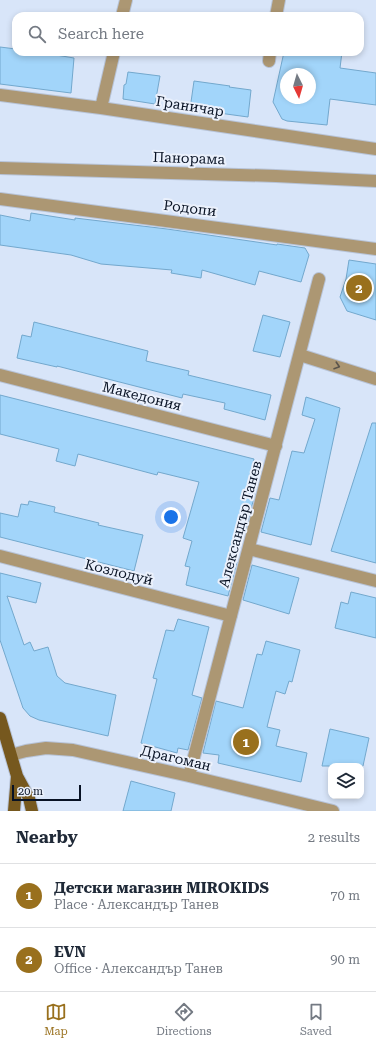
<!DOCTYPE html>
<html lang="en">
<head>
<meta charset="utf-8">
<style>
  body { margin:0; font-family:"Roboto Serif",serif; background:#f6f6f7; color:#1f2937 }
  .controls { position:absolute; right:12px; bottom:12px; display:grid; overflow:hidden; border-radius:8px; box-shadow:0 2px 6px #0003 }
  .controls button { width:36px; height:36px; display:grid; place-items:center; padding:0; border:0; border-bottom:1px solid #e0e1e3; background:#fff; color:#1f2937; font:20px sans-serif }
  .compass { position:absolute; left:280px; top:68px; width:36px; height:36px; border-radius:50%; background:#fff; box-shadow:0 2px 6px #0003; rotate:175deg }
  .scale { position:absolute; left:12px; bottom:10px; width:69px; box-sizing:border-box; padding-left:4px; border:2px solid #081224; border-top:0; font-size:11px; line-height:14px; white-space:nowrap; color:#081224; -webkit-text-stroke:3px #ebf1fc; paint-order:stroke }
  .you { position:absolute; left:171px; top:517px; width:14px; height:14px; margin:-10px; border:3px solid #fff; border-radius:50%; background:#1a73e8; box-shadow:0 0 0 6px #1a73e833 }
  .badge { display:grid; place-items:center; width:26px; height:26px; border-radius:50%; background:#99701d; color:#fff; font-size:13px; font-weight:700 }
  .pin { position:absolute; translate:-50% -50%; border:2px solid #fff; box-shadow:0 1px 4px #0006 }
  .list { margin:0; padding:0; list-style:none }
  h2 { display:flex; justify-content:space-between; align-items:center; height:52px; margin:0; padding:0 16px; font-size:17px }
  h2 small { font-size:13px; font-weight:400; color:#747a83 }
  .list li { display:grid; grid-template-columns:26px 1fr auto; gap:12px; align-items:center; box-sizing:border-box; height:64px; padding:0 16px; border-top:1px solid #e0e1e3 }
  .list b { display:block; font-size:15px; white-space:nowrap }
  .list p { margin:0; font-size:13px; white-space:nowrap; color:#747a83 }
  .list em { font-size:13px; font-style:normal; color:#747a83 }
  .icon { flex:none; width:22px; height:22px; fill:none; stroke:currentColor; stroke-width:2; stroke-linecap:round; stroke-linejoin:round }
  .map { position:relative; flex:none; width:376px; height:811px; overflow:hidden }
  .search { position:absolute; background:#fff; box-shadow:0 2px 6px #0003; left:12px; right:12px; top:12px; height:44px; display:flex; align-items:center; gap:10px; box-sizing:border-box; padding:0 14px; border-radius:12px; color:#747a83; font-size:15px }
  .sheet { height:180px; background:#fff }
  nav { display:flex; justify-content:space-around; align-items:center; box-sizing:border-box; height:56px; border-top:1px solid #e0e1e3; background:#fff; font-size:11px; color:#747a83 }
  nav a { display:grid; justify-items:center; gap:2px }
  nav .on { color:#99701d }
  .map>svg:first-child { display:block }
  .building { fill:#a2d5fa; stroke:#73a8cd; fill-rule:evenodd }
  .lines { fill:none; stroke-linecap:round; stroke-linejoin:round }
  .minor-casing { stroke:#b7c3d7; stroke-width:14 }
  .major-casing { stroke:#b7c3d7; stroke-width:14 }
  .minor { stroke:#ac9773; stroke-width:12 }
  .major { stroke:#76581e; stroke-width:12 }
  .oneway { stroke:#5a544c }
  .labels { text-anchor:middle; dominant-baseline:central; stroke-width:4; stroke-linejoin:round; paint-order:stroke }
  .street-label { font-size:14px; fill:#081224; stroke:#ebf1fc }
</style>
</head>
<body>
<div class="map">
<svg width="376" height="811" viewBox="0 0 376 811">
  <rect width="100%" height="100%" fill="#d8e5f9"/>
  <path class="building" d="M0,47l16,2v3h22l36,6 -3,35 -71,-9z
    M284,52h58l-2,16 36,5v32l-46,-6 -3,26 -40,-4 -5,-2 -9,-17zM286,74h24v24h-24z
    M128,72l32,4 -5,28 -32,-5 1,-14 2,-1z
    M194,81l36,5 -1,1 22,3 -3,27 -58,-8z
    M31,213l44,7v-2l92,11 110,16v-1l28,4 4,7 -8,27 -42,-11 -4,14 -53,-15 -1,8 -30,-5 1,-3 -71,-6 -30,-9 -71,-10v-30l30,6z
    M349,260l27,4v56l-29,-9 -7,-14 6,-18z
    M263,315l27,7 -10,35 -27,-6z
    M34,322l114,29 -2,10 43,10 -1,4 83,20 -6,25 -41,-11 1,-6 -42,-9 -1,4 -125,-32v1l-40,-9 5,-23 9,2z
    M0,395l254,64 -8,33 9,2 -9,34 -9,-2 -9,33 9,3 -9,34 -42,-11 4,-18 -5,-1 7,-25 -9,-3 16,-56 -41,-10 -1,3 -79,-21 -3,12 -19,-5 3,-12 -59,-15z
    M306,397l34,11 -29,137 -50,-13 9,-34 9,2 13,-49 12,2 11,-34 -13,-4z
    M372,423h4v140l-45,-12z
    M29,501l26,6 -1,5 45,11 -1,2 45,10 -9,36 -134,-34v-24l18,4 3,-13 7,1z
    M252,565l47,13 -10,36 -46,-14z
    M0,573l41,10 -5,20 -29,-7 17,49 6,-3 4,9 14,-4 9,29 8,7 51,12 -8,41 -69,-16 -9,-4 -7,-8 -23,-68z
    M351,592l25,6v40l-41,-10 6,-26 7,2z
    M178,619l31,8 -17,68 10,3 -14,52 -10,-2 -1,5 -36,-10 16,-64 -4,-1 13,-48 8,1z
    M266,641l34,9 -8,32 -3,-1 -4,13 -9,-3 -9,36 13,3 -4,16 31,7 -6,29 -83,-19 1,-8 -16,-2 13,-52 27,7 14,-54 5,1z
    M330,729l39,9 -6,28h-41z
    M131,781l44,12 -4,18h-48z"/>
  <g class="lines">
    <g class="minor-casing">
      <path id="minor" d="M122,16l4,-16
        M276,16l3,-16
        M269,61l1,-9
        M0,95l101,13 275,41
        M101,108l13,-56
        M0,168l276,8 100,5
        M0,199l376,50
        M300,355l76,24
        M0,375l276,71
        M249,549l127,32
        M0,556l231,60
        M11,755l15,-4 20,-3 27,2 116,26 144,35
        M189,776l130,-497"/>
    </g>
    <g class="major-casing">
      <path id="major" d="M0,718l17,58 12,22 3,13
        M14,811l3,-35"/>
    </g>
    <use href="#minor" class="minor"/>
    <use href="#major" class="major"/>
  </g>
  <defs><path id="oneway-chevron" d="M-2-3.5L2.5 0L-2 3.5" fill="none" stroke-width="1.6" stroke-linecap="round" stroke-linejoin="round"/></defs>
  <use class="oneway" href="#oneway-chevron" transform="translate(337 366) rotate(18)"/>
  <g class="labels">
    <g class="street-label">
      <text transform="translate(190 106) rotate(9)">Граничар</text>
      <text transform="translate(189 158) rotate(2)">Панорама</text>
      <text transform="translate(190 208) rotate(7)">Родопи</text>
      <text transform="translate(142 396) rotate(14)">Македония</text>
      <text transform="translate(240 524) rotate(-75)">Александър Танев</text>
      <text transform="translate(119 572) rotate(14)">Козлодуй</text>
      <text transform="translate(176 758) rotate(13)">Драгоман</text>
    </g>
  </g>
</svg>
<div class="controls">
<button><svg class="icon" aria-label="layers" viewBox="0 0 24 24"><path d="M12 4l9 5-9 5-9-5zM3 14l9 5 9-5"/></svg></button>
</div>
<svg class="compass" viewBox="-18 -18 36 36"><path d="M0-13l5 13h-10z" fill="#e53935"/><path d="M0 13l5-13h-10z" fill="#747a83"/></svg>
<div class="scale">20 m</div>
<div class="you"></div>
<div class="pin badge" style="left:246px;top:742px">1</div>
<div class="pin badge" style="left:359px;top:288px">2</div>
<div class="search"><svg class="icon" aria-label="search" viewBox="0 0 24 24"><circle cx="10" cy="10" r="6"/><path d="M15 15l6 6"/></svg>Search here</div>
</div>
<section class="sheet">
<h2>Nearby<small>2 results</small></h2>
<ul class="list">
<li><span class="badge">1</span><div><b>Детски магазин MIROKIDS</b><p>Place · Александър Танев</p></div><em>70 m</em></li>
<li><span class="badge">2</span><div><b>EVN</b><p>Office · Александър Танев</p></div><em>90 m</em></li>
</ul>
</section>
<nav>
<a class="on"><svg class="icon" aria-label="map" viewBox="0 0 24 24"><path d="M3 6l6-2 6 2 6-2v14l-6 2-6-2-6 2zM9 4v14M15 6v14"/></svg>Map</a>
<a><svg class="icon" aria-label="directions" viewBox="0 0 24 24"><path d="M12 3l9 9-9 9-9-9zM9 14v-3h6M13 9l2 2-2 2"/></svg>Directions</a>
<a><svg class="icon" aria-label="saved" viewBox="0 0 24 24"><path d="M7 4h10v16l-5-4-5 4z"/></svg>Saved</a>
</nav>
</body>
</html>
